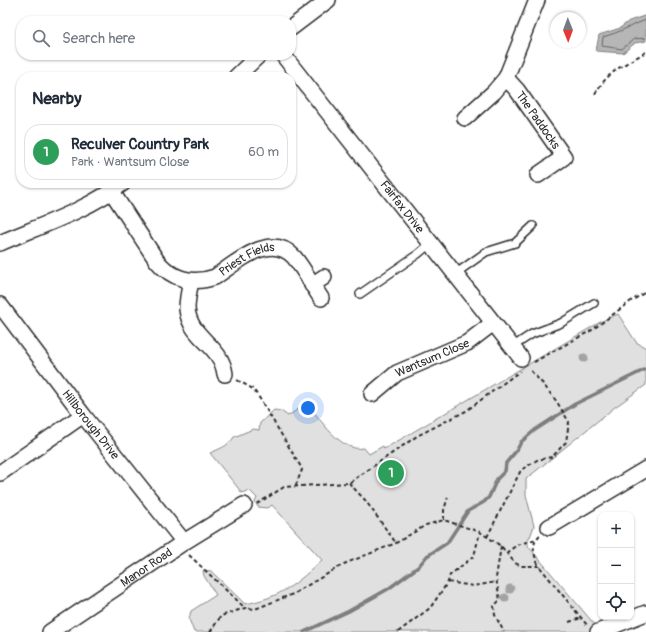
<!DOCTYPE html>
<html lang="en">
<head>
<meta charset="utf-8">
<style>
  body { margin:0; font-family:Pangolin,sans-serif; background:#f2f2f3; color:#1f2937 }
  .controls { position:absolute; right:12px; bottom:12px; display:grid; overflow:hidden; border-radius:8px; box-shadow:0 1px 3px #0004 }
  .controls button { width:36px; height:36px; display:grid; place-items:center; padding:0; border:0; border-bottom:1px solid #e0e1e3; background:#fff; color:#1f2937; font:20px sans-serif }
  .compass { position:absolute; left:550px; top:12px; width:36px; height:36px; border-radius:50%; background:#fff; box-shadow:0 1px 3px #0004; rotate:179deg }
  .you { position:absolute; left:308px; top:408px; width:14px; height:14px; margin:-10px; border:3px solid #fff; border-radius:50%; background:#1a73e8; box-shadow:0 0 0 6px #1a73e833 }
  .badge { display:grid; place-items:center; width:26px; height:26px; border-radius:50%; background:#db2777; color:#fff; font-size:13px; font-weight:700 }
  .pin { position:absolute; translate:-50% -50%; border:2px solid #fff; box-shadow:0 1px 4px #0006 }
  .list { margin:0; padding:0; list-style:none }
  h2 { display:flex; justify-content:space-between; align-items:center; height:52px; margin:0; padding:0 16px; font-size:17px }
  h2 small { font-size:13px; font-weight:400; color:#747a83 }
  .list li { display:grid; grid-template-columns:26px 1fr auto; gap:12px; align-items:center; box-sizing:border-box; height:56px; margin:0 8px 8px; padding:0 8px; border:1px solid #e0e1e3; border-radius:16px }
  .list b { display:block; font-size:15px; white-space:nowrap }
  .list p { margin:0; font-size:13px; white-space:nowrap; color:#747a83 }
  .list em { font-size:13px; font-style:normal; color:#747a83 }
  .icon { flex:none; width:22px; height:22px; fill:none; stroke:currentColor; stroke-width:2; stroke-linecap:round; stroke-linejoin:round }
  .map { position:relative; flex:none; width:646px; height:632px; overflow:hidden }
  .search { position:absolute; background:#fff; box-shadow:0 1px 3px #0004; left:16px; top:16px; width:280px; height:44px; display:flex; align-items:center; gap:10px; box-sizing:border-box; padding:0 14px; border-radius:16px; color:#747a83; font-size:15px }
  .panel { position:absolute; background:#fff; box-shadow:0 1px 3px #0004; left:16px; top:72px; width:280px; height:116px; border-radius:16px }
  .map>svg:first-child { display:block }
  .green { fill:#e0e0e0; stroke:#868686 }
  .water { fill:#b6b6b6; stroke:#7e7e7e }
  .lines { fill:none; stroke-linecap:round; stroke-linejoin:round }
  .shore { stroke:#636363; stroke-width:1 }
  .stream { stroke:#7e7e7e; stroke-width:3.5 }
  .service-casing { stroke:#2b2b2b; stroke-width:10 }
  .minor-casing { stroke:#2b2b2b; stroke-width:18 }
  .path { stroke:#2b2b2b; stroke-width:2; stroke-dasharray:4 3; stroke-linecap:butt }
  .service { stroke:#fff; stroke-width:7 }
  .minor { stroke:#fff; stroke-width:15 }
  .tree { fill:#a3a3a3 }
  .labels { text-anchor:middle; dominant-baseline:central; stroke-width:4; stroke-linejoin:round; paint-order:stroke }
  .street-label { font-size:12px; fill:#2b2b2b; stroke:#fff }
</style>
</head>
<body>
<div class="map">
<svg width="646" height="632" viewBox="0 0 646 632">
  <rect width="100%" height="100%" fill="#fff"/>
  <filter id="ink" filterUnits="userSpaceOnUse"><feTurbulence type="fractalNoise" baseFrequency=".025" numOctaves="2"/><feDisplacementMap in="SourceGraphic" scale="8" xChannelSelector="R" yChannelSelector="G"/><feConvolveMatrix kernelMatrix="1 2 1 2 8 2 1 2 1" color-interpolation-filters="sRGB"/></filter>
  <g filter="url(#ink)">
    <path class="green" d="M618,314l18,28 10,6v37l-31,22 -89,72v16l8,31 -4,11 -2,1v8l73,86h-407l-5,-13 2,-8 25,-16 -12,-19 -1,-6 8,1 34,33c37,-7 51,-20 77,-44l-50,-55 -4,3 -10,-1 -3,-5 2,-4 -8,-8 -7,3 -32,-40c9,-4 19,-7 24,-16l19,-8 6,1 1,-7 14,-13 7,1 7,5 19,-13c13,16 34,50 57,45l5,6 14,-8 1,3 218,-128z"/>
    <path class="water" d="M646,14v27l-11,2 -12,10 -27,-2 3,-16 21,-7 9,-7 15,-5z"/>
    <g class="lines">
      <path class="shore" d="M646,20c-15,5 -27,13 -43,17l-1,9 20,3 12,-10 12,-1"/>
      <path class="stream" d="M304,632l45,-21 39,-22 30,-22 9,-11 20,-13 21,-32 16,-9 5,-5 8,-18 8,-8 1,-8 11,-13 4,-8 14,-12 40,-26 71,-35"/>
      <g class="service-casing">
        <path id="service" d="M455,274l31,-22 29,-9 18,-17
          M360,294l58,-40 13,-11
          M512,347l20,-13 29,-11 33,-20"/>
      </g>
      <g class="minor-casing">
        <g id="minor">
          <path d="M291,28l37,-28"/>
          <path id="s1" d="M283,55l238,303"/>
          <path d="M236,77l23,-22"/>
          <path id="s2" d="M506,78l11,12 47,67 -26,18"/>
          <path d="M465,118l29,-26 12,-14 31,-78"/>
          <path id="s3" d="M112,192l45,69c15,18 35,24 58,16 21,-14 55,-46 79,-20 10,12 18,28 27,41"/>
          <path d="M0,243c42,-18 86,-32 123,-60"/>
          <path d="M191,281c-2,9 -4,19 -4,28 3,30 34,35 38,65"/>
          <path d="M312,285l12,-8"/>
          <path id="s4" d="M0,305l83,110 101,127"/>
          <path id="s5" d="M372,394l25,-21 70,-30 26,-20"/>
          <path d="M0,473l83,-58"/>
          <path d="M549,527l97,-58"/>
          <path id="s6" d="M50,632l134,-90 60,-37"/>
          <path d="M598,632l48,-19"/>
        </g>
      </g>
      <path class="path" d="M595,94c13,-23 29,-29 51,-42
        M534,362l58,-32 39,-29 15,-9
        M237,380l16,9 7,10 41,68 1,3 -7,17
        M349,483l16,17 31,43
        M257,504l27,-17 65,-4 68,-47 49,-25 54,-40
        M444,520v-10l4,-13
        M540,535c-10,9 -6,21 -1,31l48,59
        M487,537l34,-67 16,-10 15,-3 14,-15 3,-20 -12,-20 -14,-18 -14,-15
        M501,546l-5,32 4,22 -6,6 1,9 9,17
        M506,553l11,-8 19,-6
        M189,555l56,53
        M448,582l25,4 24,-4
        M569,622l12,-4
        M210,632l11,-16 24,-8 10,1 38,-15 51,-30 52,-21 30,-18 18,-5 36,12 21,14 14,17 6,3h18
        M398,632l32,-24 18,-26 2,-7 24,-19 6,-24"/>
      <use href="#service" class="service"/>
      <use href="#minor" class="minor"/>
    </g>
    <g class="tree">
      <circle cx="584" cy="358" r="4.5"/>
      <circle cx="510" cy="589" r="4.5"/>
      <circle cx="505" cy="598" r="4.5"/>
    </g>
  </g>
  <g class="labels">
    <g class="street-label">
      <text stroke="none"><textPath href="#s2" startOffset="53">The Paddocks</textPath></text>
      <text stroke="none"><textPath href="#s1" startOffset="193">Fairfax Drive</textPath></text>
      <text stroke="none"><textPath href="#s3" startOffset="184">Priest Fields</textPath></text>
      <text stroke="none"><textPath href="#s5" startOffset="71">Wantsum Close</textPath></text>
      <text stroke="none"><textPath href="#s4" startOffset="150">Hillborough Drive</textPath></text>
      <text stroke="none"><textPath href="#s6" startOffset="116">Manor Road</textPath></text>
    </g>
  </g>
</svg>
<div class="controls">
<button>+</button>
<button>−</button>
<button><svg class="icon" aria-label="locate" viewBox="0 0 24 24"><circle cx="12" cy="12" r="6"/><path d="M12 2v4M12 18v4M2 12h4M18 12h4"/></svg></button>
</div>
<svg class="compass" viewBox="-18 -18 36 36"><path d="M0-13l5 13h-10z" fill="#e53935"/><path d="M0 13l5-13h-10z" fill="#747a83"/></svg>
<div class="you"></div>
<div class="pin badge" style="left:391px;top:473px;background:#2e9e5b">1</div>
<div class="search"><svg class="icon" aria-label="search" viewBox="0 0 24 24"><circle cx="10" cy="10" r="6"/><path d="M15 15l6 6"/></svg>Search here</div>
<section class="panel">
<h2>Nearby<small></small></h2>
<ul class="list">
<li><span class="badge" style="background:#2e9e5b">1</span><div><b>Reculver Country Park</b><p>Park · Wantsum Close</p></div><em>60 m</em></li>
</ul>
</section>
</div>
</body>
</html>
